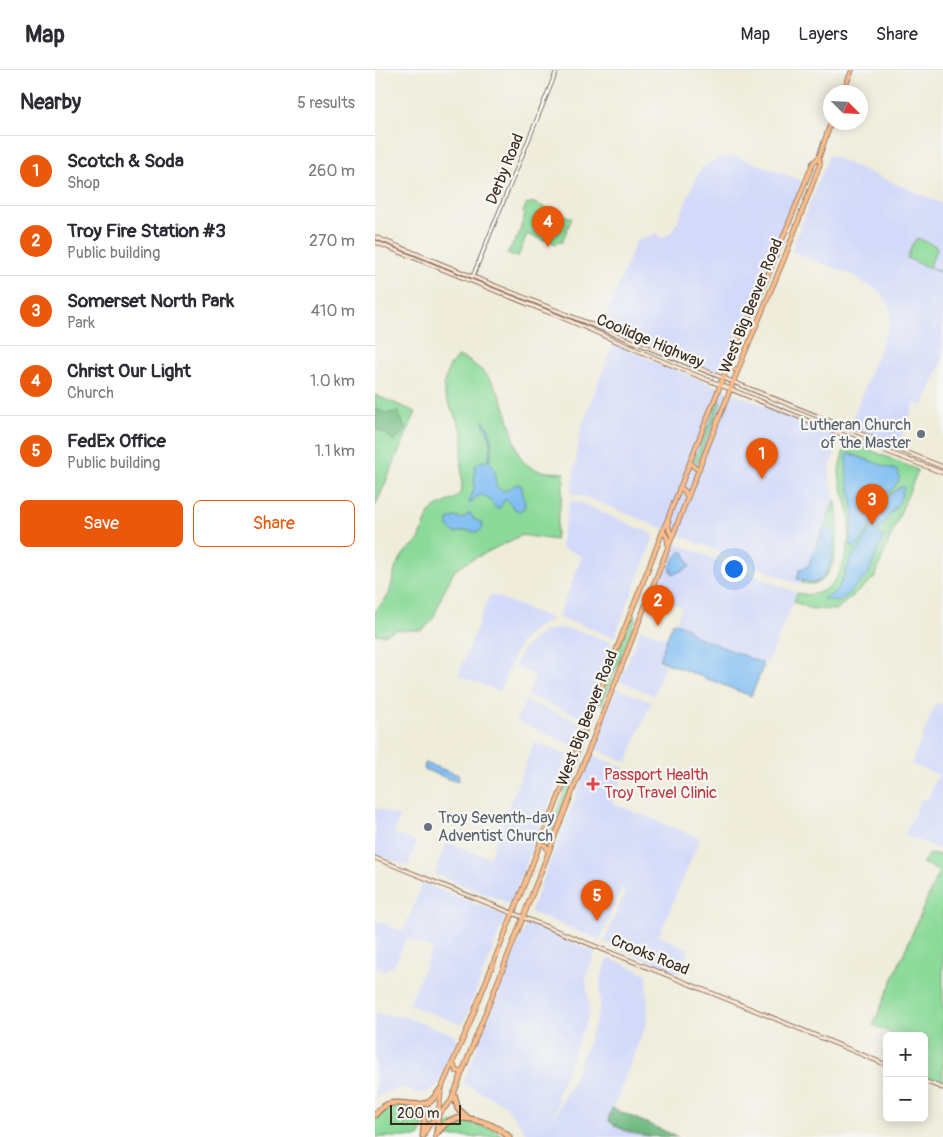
<!DOCTYPE html>
<html lang="en">
<head>
<meta charset="utf-8">
<style>
  body { margin:0; font-family:Pangolin,sans-serif; background:#f7f7f7; color:#2b2b33 }
  .controls { position:absolute; right:15px; bottom:15px; display:grid; overflow:hidden; border-radius:8px; box-shadow:0 2px 12px #0003 }
  .controls button { width:45px; height:45px; display:grid; place-items:center; padding:0; border:0; border-bottom:1px solid #e1e1e2; background:#fff; color:#2b2b33; font:25px sans-serif }
  .compass { position:absolute; left:448px; top:15px; width:45px; height:45px; border-radius:50%; background:#fff; box-shadow:0 2px 12px #0003; rotate:114deg }
  .scale { position:absolute; left:15px; bottom:12px; width:71px; box-sizing:border-box; padding-left:5px; border:2px solid #3b2a1e; border-top:0; font-size:14px; line-height:18px; white-space:nowrap; color:#3b2a1e; -webkit-text-stroke:4px #f6f6f2; paint-order:stroke }
  .you { position:absolute; left:358px; top:498px; width:18px; height:18px; margin:-12px; border:4px solid #fff; border-radius:50%; background:#1a73e8; box-shadow:0 0 0 8px #1a73e833 }
  .badge { display:grid; place-items:center; width:32px; height:32px; border-radius:50%; background:#ea580c; color:#fff; font-size:16px; font-weight:700 }
  .pin { position:absolute; translate:-50% -41px; filter:drop-shadow(0 1px 2px #0008) }
  .pin::after { content:''; position:absolute; top:26px; width:18px; height:15px; background:inherit; clip-path:polygon(0 0,100% 0,50% 100%) }
  .list { margin:0; padding:0; list-style:none }
  h2 { display:flex; justify-content:space-between; align-items:center; height:65px; margin:0; padding:0 20px; font-size:21px }
  h2 small { font-size:16px; font-weight:400; color:#7c7c81 }
  .list li { display:grid; grid-template-columns:32px 1fr auto; gap:15px; align-items:center; box-sizing:border-box; height:70px; padding:0 20px; border-top:1px solid #e1e1e2 }
  .list b { display:block; font-size:19px; white-space:nowrap }
  .list p { margin:0; font-size:16px; white-space:nowrap; color:#7c7c81 }
  .list em { font-size:16px; font-style:normal; color:#7c7c81 }
  .actions { display:flex; gap:10px; padding:15px 20px }
  .actions a { flex:1; padding:11px 0; border:1px solid #ea580c; border-radius:8px; text-align:center; font-size:18px; color:#ea580c }
  .actions .main { background:#ea580c; color:#fff }
  .map { position:relative; flex:none; width:568px; height:1067px; overflow:hidden }
  header { display:flex; align-items:center; gap:30px; box-sizing:border-box; height:70px; padding:0 25px; background:#fff; border-bottom:1px solid #e1e1e2 }
  header strong { font-size:24px }
  nav { display:flex; gap:28px; margin-inline-start:auto; font-size:18px }
  main { display:flex }
  aside { flex:1; background:#fff }
  .map>svg:first-child { display:block }
  .built { fill:#d2d9f9 }
  .green { fill:#8bda99; stroke:#63825c }
  .forest { fill:#70ba81; stroke:#567250 }
  .water { fill:#80bef3; stroke:#5e7488 }
  .lines { fill:none; stroke-linecap:round; stroke-linejoin:round }
  .stream { stroke:#80bef3; stroke-width:1 }
  .tertiary-casing { stroke:#7a6e60; stroke-width:4.5 }
  .secondary-casing { stroke:#7a6e60; stroke-width:5 }
  .primary-casing { stroke:#7a6e60; stroke-width:5.5 }
  .motorway-casing { stroke:#7a6e60; stroke-width:7 }
  .tertiary { stroke:#fff; stroke-width:2.5 }
  .secondary { stroke:#fde4d1; stroke-width:3 }
  .primary { stroke:#fabc8b; stroke-width:4 }
  .motorway { stroke:#fabc8b; stroke-width:5 }
  .worship-dot { fill:#6b7280; stroke:#f6f6f2; stroke-width:2 }
  .health-dot { fill:#e0444e; stroke:#f6f6f2; stroke-width:2 }
  .labels { text-anchor:middle; dominant-baseline:central; stroke-width:4.5; stroke-linejoin:round; paint-order:stroke }
  .street-label { font-size:16px; fill:#3b2a1e; stroke:#f6f6f2 }
  .worship-label { font-size:16px; fill:#5b616d; stroke:#f6f6f2; text-anchor:end }
  .health-label { font-size:16px; fill:#be3a42; stroke:#f6f6f2; text-anchor:start }
</style>
</head>
<body>
<header>
<strong>Map</strong>
<nav><a>Map</a><a>Layers</a><a>Share</a></nav>
</header>
<main>
<aside>
<h2>Nearby<small>5 results</small></h2>
<ul class="list">
<li><span class="badge">1</span><div><b>Scotch &amp; Soda</b><p>Shop</p></div><em>260 m</em></li>
<li><span class="badge">2</span><div><b>Troy Fire Station #3</b><p>Public building</p></div><em>270 m</em></li>
<li><span class="badge">3</span><div><b>Somerset North Park</b><p>Park</p></div><em>410 m</em></li>
<li><span class="badge">4</span><div><b>Christ Our Light</b><p>Church</p></div><em>1.0 km</em></li>
<li><span class="badge">5</span><div><b>FedEx Office</b><p>Public building</p></div><em>1.1 km</em></li>
</ul>
<div class="actions"><a class="main">Save</a><a>Share</a></div>
</aside>
<div class="map">
<svg width="568" height="1067" viewBox="0 0 568 1067">
  <rect width="100%" height="100%" fill="#f6f6f2"/>
  <filter id="ink" filterUnits="userSpaceOnUse"><feTurbulence type="fractalNoise" baseFrequency=".02" numOctaves="2"/><feDisplacementMap in="SourceGraphic" scale="10" xChannelSelector="R" yChannelSelector="G"/><feConvolveMatrix kernelMatrix="1 2 1 2 8 2 1 2 1" color-interpolation-filters="sRGB"/></filter>
  <filter id="wash" filterUnits="userSpaceOnUse"><feTurbulence type="fractalNoise" baseFrequency=".0096" numOctaves="4" result="noise"/><feDisplacementMap in="SourceGraphic" scale="20" xChannelSelector="R" yChannelSelector="G"/><feGaussianBlur stdDeviation="1.12" result="paint"/><feColorMatrix in="noise" values="0 0 0 0 0 0 0 0 0 0 0 0 0 0 0 0 0 1.4 0 .05"/><feComposite in="paint" operator="in"/></filter>
  <g filter="url(#wash)">
    <rect width="100%" height="100%" fill="#efecda"/>
    <path class="built" d="M454,85l114,49v155l-20,47 -8,-3 -17,42 -44,-17 -3,-6 39,-99 1,-10 -4,-12 -9,-11 -16,-8 -5,-5 -66,-26z
      M361,86l64,24 2,3 -9,25 -30,76 -41,87 -4,3 -116,-48 34,-85 21,-8 4,6 10,-7 7,-11 19,-46 5,-7 7,-5 10,-5z
      M241,273l32,15 2,2 187,75 1,6 -8,26v12l5,21 -34,85 -215,-88 -15,-4 10,-65 32,-83z
      M195,431l13,3 69,30 2,3 -40,101 -37,-15 -19,-5 24,-62 -22,-9z
      M303,474l119,49 -29,69 -6,1 -69,-28 -5,-7 -12,-5 6,-16 -28,-11 20,-50z
      M115,524l62,25 -21,12 -12,13 -19,47 -42,-16z
      M186,558l26,5 25,10 -29,75 -56,-23 8,-20 -20,-8 7,-16 12,-13 11,-7z
      M266,559l26,9 -9,24 7,3 -11,30 -34,-14z
      M242,618l34,14 -24,60 -33,-13z
      M151,631l55,22 -8,22 -57,-24z
      M561,632l7,3v145l-38,-15 16,-36 6,2 11,-26 -27,-11z
      M159,672l34,13 -57,147 -3,1 -73,-29 11,-32 43,16z
      M217,685l33,13 -13,35 88,35 -41,98 30,13 -10,24 -75,-31 21,-49 -3,-6 -22,53 -67,-27 -2,-3z
      M0,737l25,10 -6,16 23,9 -9,24 -33,-12z
      M48,813l80,32 2,3 -41,104 -4,2 -51,-19 23,-56 -26,-11 -12,28 -12,5 -2,-5 -5,2v-48l28,11z
      M153,855l67,27 -9,26 3,31 -1,9 -32,79 3,2 -9,26 18,-36h2l26,-68 4,-17v-23l8,-23 39,16 1,45 -35,89 67,29h-151l-24,-32 -42,-22 62,-156z
      M0,944l30,3 49,18 3,5 -20,47 -17,7 -17,-7 -24,8 -4,5z"/>
    <path class="green" d="M156,132l41,16 -10,24h-3l-3,2 -11,-5 -1,2 -17,-7 -9,23 -11,-4 11,-17 7,-21 -2,-3 4,-9 3,1z
      M542,168l19,8 1,3 -8,18 10,4 -1,1 -31,-14 6,-15z
      M83,286c40,17 45,45 56,83 2,8 4,18 11,24 10,10 27,9 40,10l-10,67 -33,-5 -57,28 -11,8 -11,22 -9,24 -6,8 -7,5h-26l-11,5 -9,-1v-23l14,-16 7,-29 9,-14 14,-12 10,-27 7,-6 20,-9 4,-5 2,-7 -1,-28 2,-17 -1,-10 -17,-35 -1,-12 5,-17z
      M0,325l41,17 -41,95z
      M344,329l2,3 -24,63h-2l-1,-4 20,-49 3,-12z
      M476,372l67,28 -44,108 -38,32 -24,-1 -18,-7 3,-9c44,11 55,-46 52,-78 -2,-14 -9,-28 -10,-42 0,-10 4,-20 8,-29z
      M460,430c6,22 6,94 -33,83z
      M259,544l2,3 -34,88 -3,-3 32,-87z
      M215,656l3,2 -39,103 -2,1 -2,-2 38,-103z
      M560,784l8,2v227l-19,-8v-39h-32l1,-2 -20,-9 66,-154 -17,-8 7,-8z
      M17,1035l22,3 8,6 1,13 -4,10h-44v-19l9,-10z
      M87,1051l30,8 13,8h-65c5,-11 10,-15 22,-16z"/>
    <path class="forest" d="M0,339l10,4 13,-1 8,18 -12,11 -8,-7 -11,-5z
      M237,1038l64,28 2,1c-24,0 -51,0 -70,-17z"/>
    <path class="water" d="M108,350c10,12 11,26 6,41 3,3 5,7 6,12 1,10 -2,15 9,18l13,-7 4,1 4,18 -1,5 -4,3 -4,-1 -11,-11 -5,9 -3,1c-9,-10 -14,-22 -26,-6h-2l5,-14 1,-23 5,-4 7,-1c9,-21 0,-25 -4,-41z
      M473,383l50,18c6,13 -12,21 -18,32 -7,12 -14,38 -25,45l-4,-2c-3,-10 2,-20 2,-31 1,-21 -11,-41 -5,-62z
      M525,417h4l-4,14 -22,30v3l6,2 -16,39 -29,27 -16,-3c3,-2 8,-3 11,-6 12,-11 11,-34 25,-43l28,-53z
      M95,443l4,6 7,3 2,6c-7,8 -12,1 -20,3 -3,0 -5,2 -8,2 -6,-4 -8,-6 -7,-13l7,-3 7,2z
      M449,457l11,4c-2,18 -2,44 -21,52l-17,-4 3,-10 8,-3z
      M306,481l4,2 5,14 -16,7 -3,-2c-2,-7 5,-16 10,-21z
      M298,552l15,6 5,7 69,28 1,4 -12,29 -92,-36z
      M50,693l34,12 -1,6h-4l-30,-12z"/>
    <g class="lines">
      <path class="stream" d="M94,440l1,-7"/>
    </g>
  </g>
  <g filter="url(#ink)">
    <g class="lines">
      <g class="tertiary-casing">
        <path id="tertiary" d="M98,206l84,-206"/>
      </g>
      <g class="secondary-casing">
        <path id="secondary" d="M0,167l568,230
          M0,172l195,79 106,46 160,65 107,41
          M0,788l379,152 133,55
          M549,1011l19,7"/>
      </g>
      <g class="primary-casing">
        <path id="primary" d="M468,22l9,-22
          M354,293l2,6 6,1
          M316,389l44,-111 27,-58 51,-127 6,-6 12,-35
          M326,393l45,-113 38,-91 36,-95 -1,-7
          M304,418l5,2 3,7
          M293,449l1,11 3,6
          M288,461l4,6 1,7
          M165,773l6,3 2,6
          M78,993l3,8 6,1
          M49,1064l5,-9 22,-24 249,-635
          M60,1067l2,-7 4,-41 28,-64 221,-563 4,5 4,2"/>
      </g>
      <g class="motorway-casing">
        <path id="motorway" d="M79,1025l4,14 10,9
          M36,1035c16,5 14,18 12,31
          M0,1045c17,-23 33,-5 52,-12 6,-2 10,-9 14,-14
          M62,1063c4,-5 8,-11 15,-13 16,-6 45,5 57,17"/>
      </g>
      <use href="#tertiary" class="tertiary"/>
      <use href="#secondary" class="secondary"/>
      <use href="#primary" class="primary"/>
      <use href="#motorway" class="motorway"/>
    </g>
  </g>
  <g class="worship-dot">
    <circle cx="546" cy="364" r="5"/>
    <circle cx="53" cy="757" r="5"/>
  </g>
  <path class="health-dot" d="M215.5 706.5h5v5h5v5h-5v5h-5v-5h-5v-5h5z"/>
  <g class="labels">
    <g class="street-label">
      <text transform="translate(130 99) rotate(-68)">Derby Road</text>
      <text transform="translate(376 236) rotate(-68)">West Big Beaver Road</text>
      <text transform="translate(275 271) rotate(23)">Coolidge Highway</text>
      <text transform="translate(212 648) rotate(-69)">West Big Beaver Road</text>
      <text transform="translate(275 885) rotate(22)">Crooks Road</text>
    </g>
    <g class="worship-label">
      <text x="536" y="355">Lutheran Church<tspan x="536" dy="18">of the Master</tspan></text>
      <text x="63" y="748" text-anchor="start">Troy Seventh-day<tspan x="63" dy="18">Adventist Church</tspan></text>
    </g>
    <g class="health-label">
      <text x="229" y="705">Passport Health<tspan x="229" dy="18">Troy Travel Clinic</tspan></text>
    </g>
  </g>
</svg>
<div class="controls">
<button>+</button>
<button>−</button>
</div>
<svg class="compass" viewBox="-18 -18 36 36"><path d="M0-13l5 13h-10z" fill="#e53935"/><path d="M0 13l5-13h-10z" fill="#7c7c81"/></svg>
<div class="scale">200 m</div>
<div class="you"></div>
<div class="pin badge" style="left:387px;top:409px">1</div>
<div class="pin badge" style="left:283px;top:556px">2</div>
<div class="pin badge" style="left:497px;top:455px">3</div>
<div class="pin badge" style="left:173px;top:177px">4</div>
<div class="pin badge" style="left:222px;top:851px">5</div>
</div>
</main>
</body>
</html>
